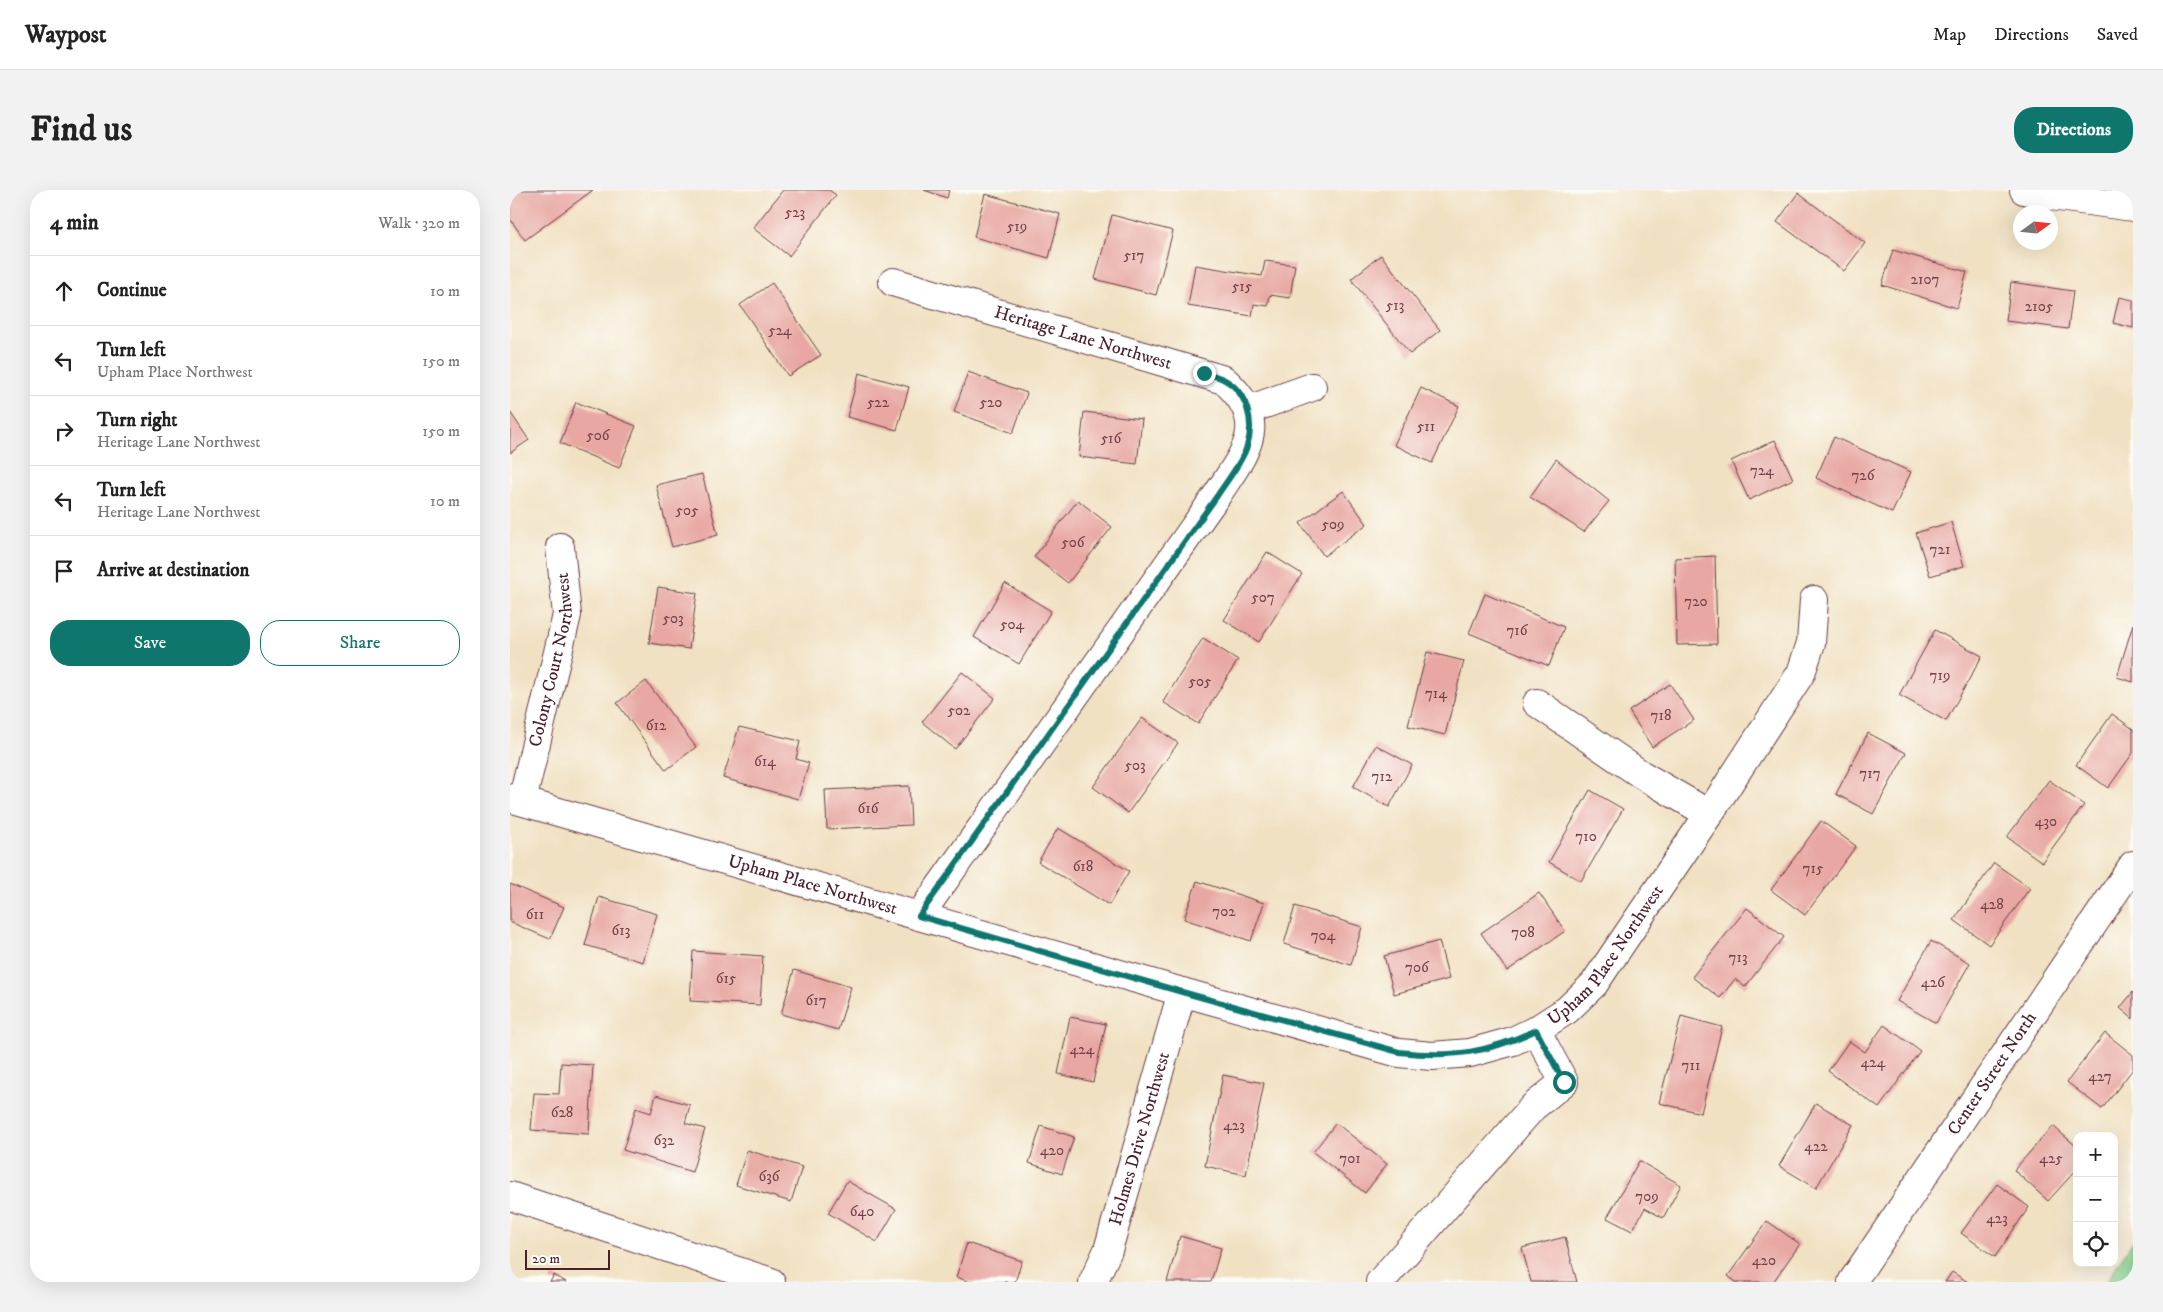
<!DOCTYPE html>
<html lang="en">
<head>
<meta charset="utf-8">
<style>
  body { margin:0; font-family:"IM FELL DW Pica",serif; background:#f2f2f2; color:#222 }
  .controls { position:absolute; right:15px; bottom:15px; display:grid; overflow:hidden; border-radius:10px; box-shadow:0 5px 20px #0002 }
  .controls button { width:45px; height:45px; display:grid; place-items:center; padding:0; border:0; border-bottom:1px solid #e0e0e0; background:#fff; color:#222; font:25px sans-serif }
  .compass { position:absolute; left:1503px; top:15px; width:45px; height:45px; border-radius:50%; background:#fff; box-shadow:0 5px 20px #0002; rotate:75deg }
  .scale { position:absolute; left:15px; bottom:12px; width:85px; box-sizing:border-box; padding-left:5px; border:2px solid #4a1f2b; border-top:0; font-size:14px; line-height:18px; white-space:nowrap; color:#4a1f2b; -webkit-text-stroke:4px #fdfcf7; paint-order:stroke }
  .stop { position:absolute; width:15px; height:15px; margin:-11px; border:4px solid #0f766e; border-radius:50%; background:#fff }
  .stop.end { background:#0f766e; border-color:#fff; box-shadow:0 1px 5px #0008 }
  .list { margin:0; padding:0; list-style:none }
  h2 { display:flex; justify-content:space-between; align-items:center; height:65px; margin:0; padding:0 20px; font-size:21px }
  h2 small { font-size:16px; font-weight:400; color:#767676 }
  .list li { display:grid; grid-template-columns:32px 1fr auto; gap:15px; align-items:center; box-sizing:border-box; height:70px; padding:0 20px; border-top:1px solid #e0e0e0 }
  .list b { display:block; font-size:19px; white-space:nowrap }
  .list p { margin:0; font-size:16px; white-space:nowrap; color:#767676 }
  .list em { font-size:16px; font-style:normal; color:#767676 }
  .actions { display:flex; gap:10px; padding:15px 20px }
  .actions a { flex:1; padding:11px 0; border:1px solid #0f766e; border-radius:20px; text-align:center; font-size:18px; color:#0f766e }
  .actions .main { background:#0f766e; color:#fff }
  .icon { flex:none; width:28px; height:28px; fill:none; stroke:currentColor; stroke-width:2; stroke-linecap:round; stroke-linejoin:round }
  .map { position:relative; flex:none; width:1623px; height:1092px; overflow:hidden; border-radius:20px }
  header { display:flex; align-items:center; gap:30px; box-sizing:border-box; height:70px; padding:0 25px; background:#fff; border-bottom:1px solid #e0e0e0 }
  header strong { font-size:24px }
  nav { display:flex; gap:28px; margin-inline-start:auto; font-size:18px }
  .intro { display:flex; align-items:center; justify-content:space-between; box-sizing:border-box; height:120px; padding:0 30px }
  h1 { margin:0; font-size:35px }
  .button { padding:12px 22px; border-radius:20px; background:#0f766e; color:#fff; font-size:18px; font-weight:700 }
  main { display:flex; gap:30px; padding:0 30px }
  aside { flex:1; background:#fff; border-radius:20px; box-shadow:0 5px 20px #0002 }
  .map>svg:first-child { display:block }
  .green { fill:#80cb89; stroke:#65755a }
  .building { fill:#e8a7a2 }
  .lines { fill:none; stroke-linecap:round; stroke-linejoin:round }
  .minor-casing { stroke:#633c42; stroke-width:30 }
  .minor { stroke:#fff; stroke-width:28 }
  .route { stroke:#0f766e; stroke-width:6 }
  .labels { text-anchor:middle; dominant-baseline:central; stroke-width:5; stroke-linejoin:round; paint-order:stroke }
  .number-label { font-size:15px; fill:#724149 }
  .street-label { font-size:18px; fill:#4a1f2b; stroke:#fdfcf7 }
</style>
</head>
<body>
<header>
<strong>Waypost</strong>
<nav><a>Map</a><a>Directions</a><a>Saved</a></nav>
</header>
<div class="intro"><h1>Find us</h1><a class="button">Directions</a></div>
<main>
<aside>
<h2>4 min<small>Walk · 320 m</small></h2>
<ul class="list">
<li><svg class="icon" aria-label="ahead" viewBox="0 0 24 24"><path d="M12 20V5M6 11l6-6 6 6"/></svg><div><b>Continue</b></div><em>10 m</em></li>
<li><svg class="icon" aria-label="left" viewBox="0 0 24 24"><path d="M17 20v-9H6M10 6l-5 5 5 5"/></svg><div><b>Turn left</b><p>Upham Place Northwest</p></div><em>150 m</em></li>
<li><svg class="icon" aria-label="right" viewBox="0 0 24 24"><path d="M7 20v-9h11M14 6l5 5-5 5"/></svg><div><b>Turn right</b><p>Heritage Lane Northwest</p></div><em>150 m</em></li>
<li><svg class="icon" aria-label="left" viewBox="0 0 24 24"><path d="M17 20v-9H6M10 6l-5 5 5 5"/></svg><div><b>Turn left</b><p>Heritage Lane Northwest</p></div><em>10 m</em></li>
<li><svg class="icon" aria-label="arrive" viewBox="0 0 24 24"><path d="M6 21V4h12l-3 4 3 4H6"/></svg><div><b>Arrive at destination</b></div></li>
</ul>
<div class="actions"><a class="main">Save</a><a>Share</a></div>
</aside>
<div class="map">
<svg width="1623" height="1092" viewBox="0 0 1623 1092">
  <rect width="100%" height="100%" fill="#fdfcf7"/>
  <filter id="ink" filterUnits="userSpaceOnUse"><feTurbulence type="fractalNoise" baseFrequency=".02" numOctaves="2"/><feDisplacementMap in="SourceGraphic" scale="10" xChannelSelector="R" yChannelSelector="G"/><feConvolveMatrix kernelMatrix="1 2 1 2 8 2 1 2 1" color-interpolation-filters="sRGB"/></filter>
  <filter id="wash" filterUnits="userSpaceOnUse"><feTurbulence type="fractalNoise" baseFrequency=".0096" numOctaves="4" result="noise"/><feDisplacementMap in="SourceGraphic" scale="20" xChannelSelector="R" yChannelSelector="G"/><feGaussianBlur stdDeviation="1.12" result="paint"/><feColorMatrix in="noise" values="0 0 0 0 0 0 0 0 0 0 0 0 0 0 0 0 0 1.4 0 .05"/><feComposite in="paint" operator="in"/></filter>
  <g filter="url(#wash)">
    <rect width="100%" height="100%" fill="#f1e1c3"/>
    <path class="green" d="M1623,1051v41h-27z"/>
    <g id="blocks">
      <path class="building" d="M0,0h83l-68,50 -15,-21z
        M273,0h46l7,5 -47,61 -36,-28z
        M414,0h25l-2,8z
        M1288,3l67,50 -21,28 -67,-49z
        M475,4l75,20 -11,44 -75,-21z
        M602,25l61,16 -17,64 -61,-16z
        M1383,60l74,22 -10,36 -75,-23z
        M871,65l59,75 -30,24 -59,-75z
        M755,71l30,4 -5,33 -20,-3 -2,11 -14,-2 -2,12 -64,-10 7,-41 67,11z
        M1501,92l62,9 -5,38 -62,-8z
        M262,93l49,72 -33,21 -48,-71z
        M1609,107l14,3v28l-20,-5z
        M458,182l59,21 -14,40 -59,-21z
        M349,183l50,14 -12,43 -50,-13z
        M911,198l38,18 -27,57 -38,-18z
        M66,212l60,24 -17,42 -59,-25z
        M0,222l19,28 -19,13z
        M574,222l58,7 -5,45 -58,-7z
        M1324,247l77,35 -19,41 -76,-35z
        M1265,250l18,39 -44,21 -18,-39z
        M1046,269l53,42 -25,31 -54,-35z
        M192,284l16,61 -46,12 -16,-62z
        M833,301l24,33 -43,32 -24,-33z
        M568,310l34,27 -44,56 -34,-26z
        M1441,332l13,44 -34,10 -14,-43z
        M757,362l35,22 -43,68 -35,-22z
        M1205,366l2,88 -40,1 -2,-87z
        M495,393l46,28 -32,53 -45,-27z
        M148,397l39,6 -8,56 -40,-6z
        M975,404l79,33 -15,39 -80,-33z
        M1623,434v58l-16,-5z
        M1425,440l47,26 -36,65 -47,-26z
        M693,448l35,22 -40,64 -35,-22z
        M917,462l37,9 -19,74 -37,-9z
        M452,482l33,26 -40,51 -33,-27z
        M136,491l50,66 -30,23 -49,-67z
        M1160,494l24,36 -42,27 -23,-36z
        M1602,524l21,15v24l-25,35 -32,-23z
        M632,528l36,25 -50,70 -35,-26z
        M229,537l61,14 -4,18 13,4 -11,36 -75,-21z
        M1358,543l38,20 -33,61 -37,-20z
        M866,555l36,20 -23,42 -36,-20z
        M1539,590l35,25 -42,57 -35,-25z
        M399,596l2,39 -84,4 -2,-39z
        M1080,600l33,19 -42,72 -32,-19z
        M1311,631l35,25 -51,69 -34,-25z
        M548,638l71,43 -20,34 -71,-43z
        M1484,673l36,25 -41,57 -35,-25z
        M687,691l67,22 -13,38 -67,-22z
        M0,694l54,23 -14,32 -40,-17z
        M1029,703l26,38 -58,40 -26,-38z
        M89,707l58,17 -14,48 -58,-17z
        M785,716l67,21 -11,38 -67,-21z
        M1237,718l37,29 -39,50 -10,-8 -15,19 -28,-21z
        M929,751l10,38 -55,15 -10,-38z
        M1421,751l39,22 -34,60 -39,-22z
        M183,761l70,5 -3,49 -70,-4z
        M284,780l57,17 -13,43 -57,-16z
        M1623,802v27l-13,-11z
        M1171,826l41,11 -21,86 -42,-10z
        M560,827l36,7 -13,58 -35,-8z
        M1374,835l36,26 -41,57 -51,-37 21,-30 16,11z
        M1595,843l28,22v14l-31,40 -35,-27z
        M51,873l32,2 -4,69 -58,-4 3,-37 25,1z
        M713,885l41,8 -18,92 -41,-9z
        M146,905l34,10 -5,18 20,6 -13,43 -69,-22 13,-42 15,5z
        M1306,913l37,22 -37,63 -37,-22z
        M826,933l51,41 -22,29 -52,-41z
        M531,936l33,11 -12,37 -33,-11z
        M1543,936l24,21v22l-29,32 -34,-31z
        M237,960l55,17 -11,35 -55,-17z
        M1129,971l42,24 -18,33 -18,-10 -13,23 -25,-13z
        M337,991l49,28 -19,33 -49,-29z
        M1487,994l32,23 -34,50 -34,-24z
        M1257,1031l33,23 -27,38h-37l-8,-6z
        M670,1046l41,12 -10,34h-44z
        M1055,1047l12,45h-46l-9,-34z
        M457,1053l55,18 -7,21h-45l-14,-5z
        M1442,1082l16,10h-23z
        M44,1085l12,7h-16z"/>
    </g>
  </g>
  <g filter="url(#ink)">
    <use href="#blocks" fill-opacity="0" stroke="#633c42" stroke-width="1"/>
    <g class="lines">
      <g class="minor-casing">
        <g id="minor">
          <path d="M1514,0l27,6 82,11"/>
          <path id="s1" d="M383,92l331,98c48,43 21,72 -7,115l-298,421"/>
          <path d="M738,220l64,-23"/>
          <path d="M1027,513l105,72 67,39"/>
          <path id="s2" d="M0,608l672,194 217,61 33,3 38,-3 43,-12 23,-11 31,-20 27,-26 115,-170 92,-141 10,-30 3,-43"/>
          <path id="s3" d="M12,611l45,-186 -7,-68"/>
          <path d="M0,1006l261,86"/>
          <path id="s4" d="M583,1092l15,-32 74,-258"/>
          <path d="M870,1092l153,-175 31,-25 -28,-52"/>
          <path id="s5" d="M1342,1092l281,-417"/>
        </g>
      </g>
      <use href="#minor" class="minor"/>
    </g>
  </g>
  <g class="lines" filter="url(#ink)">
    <path class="route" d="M694,183c6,2 13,3 19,6 24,12 32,43 24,67 -4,15 -21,36 -30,50l-298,420 263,76 217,60c53,6 89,1 137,-22l28,52"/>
  </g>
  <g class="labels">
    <g class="number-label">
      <text x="285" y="22">523</text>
      <text x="507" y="36">519</text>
      <text x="624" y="65">517</text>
      <text x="1415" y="89">2107</text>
      <text x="732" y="96">515</text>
      <text x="885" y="115">513</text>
      <text x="1529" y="116">2105</text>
      <text x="270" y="140">524</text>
      <text x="368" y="212">522</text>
      <text x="481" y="212">520</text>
      <text x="916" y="236">511</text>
      <text x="88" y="245">506</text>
      <text x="601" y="248">516</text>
      <text x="1252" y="280">724</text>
      <text x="1353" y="285">726</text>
      <text x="177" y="320">505</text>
      <text x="823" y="334">509</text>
      <text x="563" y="352">506</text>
      <text x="1430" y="359">721</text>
      <text x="753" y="407">507</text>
      <text x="1186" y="411">720</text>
      <text x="163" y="428">503</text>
      <text x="502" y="434">504</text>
      <text x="1007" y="440">716</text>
      <text x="1430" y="485">719</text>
      <text x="690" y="491">505</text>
      <text x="926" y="503">714</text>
      <text x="449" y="520">502</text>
      <text x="1151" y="525">718</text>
      <text x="146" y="535">612</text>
      <text x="255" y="571">614</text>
      <text x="625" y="575">503</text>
      <text x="1360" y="583">717</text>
      <text x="872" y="586">712</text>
      <text x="358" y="618">616</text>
      <text x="1536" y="631">430</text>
      <text x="1076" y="646">710</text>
      <text x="573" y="676">618</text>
      <text x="1303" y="678">715</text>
      <text x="1482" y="714">428</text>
      <text x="714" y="721">702</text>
      <text x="25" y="724">611</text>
      <text x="111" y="740">613</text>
      <text x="1013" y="742">708</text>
      <text x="813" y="745">704</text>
      <text x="1228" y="767">713</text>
      <text x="907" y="777">706</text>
      <text x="216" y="788">615</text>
      <text x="1423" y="792">426</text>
      <text x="306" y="810">617</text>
      <text x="572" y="859">424</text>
      <text x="1363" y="872">424</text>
      <text x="1181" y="875">711</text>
      <text x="1590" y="886">427</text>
      <text x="52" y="922">628</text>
      <text x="724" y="935">423</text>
      <text x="154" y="950">632</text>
      <text x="1306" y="956">422</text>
      <text x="542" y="960">420</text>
      <text x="840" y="968">701</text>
      <text x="1541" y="968">425</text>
      <text x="259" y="986">636</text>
      <text x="1137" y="1006">709</text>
      <text x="352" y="1021">640</text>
      <text x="1487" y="1028">423</text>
      <text x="1254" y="1070">420</text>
    </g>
    <g class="street-label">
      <text stroke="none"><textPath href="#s1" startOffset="198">Heritage Lane Northwest</textPath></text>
      <text stroke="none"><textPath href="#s3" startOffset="145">Colony Court Northwest</textPath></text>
      <text stroke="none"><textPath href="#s2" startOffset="315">Upham Place Northwest</textPath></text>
      <text stroke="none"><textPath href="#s2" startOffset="1170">Upham Place Northwest</textPath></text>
      <text stroke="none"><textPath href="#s5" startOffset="251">Center Street North</textPath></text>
      <text stroke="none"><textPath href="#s4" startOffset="151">Holmes Drive Northwest</textPath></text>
    </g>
  </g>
</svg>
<div class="controls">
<button>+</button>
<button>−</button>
<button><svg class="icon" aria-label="locate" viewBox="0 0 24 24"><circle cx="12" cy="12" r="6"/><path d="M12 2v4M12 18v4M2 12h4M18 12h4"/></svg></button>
</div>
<svg class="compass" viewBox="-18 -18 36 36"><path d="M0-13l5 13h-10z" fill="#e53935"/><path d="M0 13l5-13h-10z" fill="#767676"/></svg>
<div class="scale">20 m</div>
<div class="stop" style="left:1054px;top:892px"></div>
<div class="stop end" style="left:694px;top:183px"></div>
</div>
</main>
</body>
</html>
